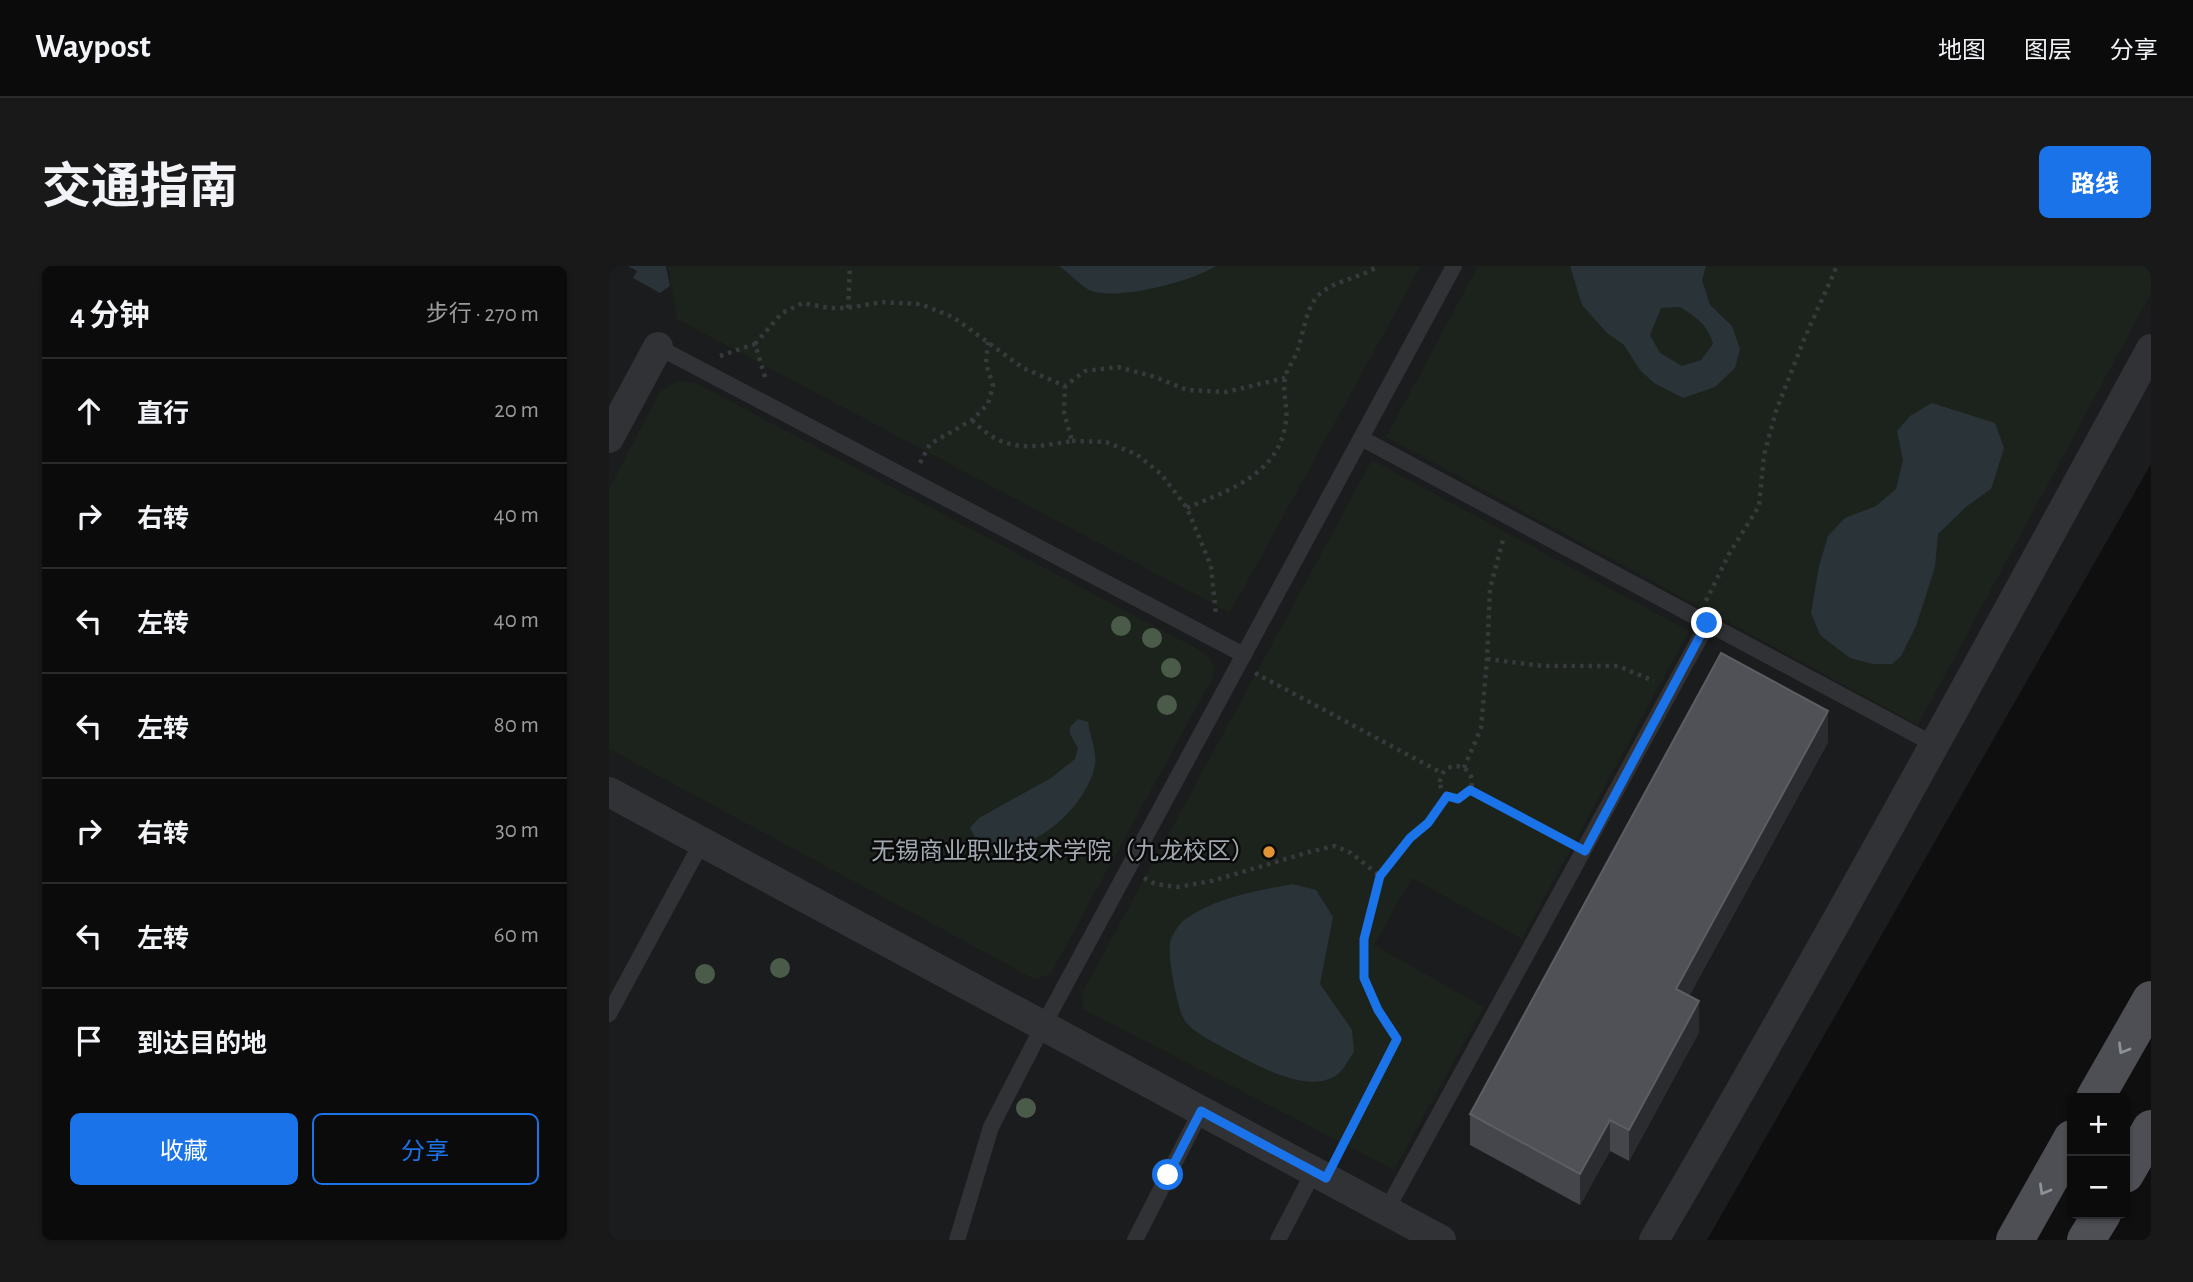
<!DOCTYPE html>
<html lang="zh">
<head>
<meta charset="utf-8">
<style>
  body { margin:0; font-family:"Alegreya Sans","Noto Sans SC",sans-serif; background:#19191a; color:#f1f3f6 }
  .controls { position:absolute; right:21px; bottom:21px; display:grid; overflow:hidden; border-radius:10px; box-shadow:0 2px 5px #0004 }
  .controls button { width:63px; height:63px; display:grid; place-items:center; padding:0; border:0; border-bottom:2px solid #2b2b2d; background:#0b0b0c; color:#f1f3f6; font:35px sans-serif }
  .stop { position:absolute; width:21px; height:21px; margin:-16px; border:5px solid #1a73e8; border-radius:50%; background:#fff }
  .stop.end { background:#1a73e8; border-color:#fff; box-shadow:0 2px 7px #0008 }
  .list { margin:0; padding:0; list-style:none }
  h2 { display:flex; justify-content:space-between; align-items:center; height:91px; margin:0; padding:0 28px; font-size:30px }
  h2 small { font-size:23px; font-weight:400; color:#9a9b9d }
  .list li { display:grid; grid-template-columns:46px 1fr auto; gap:21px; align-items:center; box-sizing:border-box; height:105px; padding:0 28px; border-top:2px solid #2b2b2d }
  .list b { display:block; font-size:26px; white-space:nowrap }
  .list em { font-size:23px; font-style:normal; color:#9a9b9d }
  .actions { display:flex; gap:14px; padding:21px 28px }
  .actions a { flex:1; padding:16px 0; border:2px solid #1a73e8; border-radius:10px; text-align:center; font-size:24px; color:#1a73e8 }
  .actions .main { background:#1a73e8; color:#fff }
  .icon { flex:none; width:38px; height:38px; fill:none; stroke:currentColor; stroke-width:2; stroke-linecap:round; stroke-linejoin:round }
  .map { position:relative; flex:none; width:1542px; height:974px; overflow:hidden; border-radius:10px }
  header { display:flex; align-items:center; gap:42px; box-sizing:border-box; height:98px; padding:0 35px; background:#0b0b0c; border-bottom:2px solid #2b2b2d }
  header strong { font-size:33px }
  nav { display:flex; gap:38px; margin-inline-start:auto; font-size:24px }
  .intro { display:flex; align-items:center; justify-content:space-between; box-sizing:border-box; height:168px; padding:0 42px }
  h1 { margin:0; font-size:49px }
  .button { padding:18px 32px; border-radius:10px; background:#1a73e8; color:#fff; font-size:24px; font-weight:700 }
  main { display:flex; gap:42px; padding:0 42px }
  aside { flex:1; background:#0b0b0c; border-radius:10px; box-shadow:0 2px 5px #0004 }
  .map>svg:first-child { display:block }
  .built { fill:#1b1c1d }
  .green { fill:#1c231c }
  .water { fill:#2a3338; fill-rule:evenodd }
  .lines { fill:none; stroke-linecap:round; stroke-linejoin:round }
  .path { stroke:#37393c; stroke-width:4.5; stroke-dasharray:3.5 5; stroke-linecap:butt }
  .lane { stroke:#313235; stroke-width:16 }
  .street { stroke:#313235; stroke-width:30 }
  .primary { stroke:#4d4f54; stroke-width:38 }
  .tree { fill:#4b5b4a }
  .wall { fill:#45464b }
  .shaded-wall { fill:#2b2c2f }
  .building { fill:#4f5156; stroke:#5c5e64; stroke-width:2 }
  .oneway { stroke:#8c9299 }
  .route { stroke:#1a73e8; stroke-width:9 }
  .poi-dot { fill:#e29336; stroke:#0a0a0b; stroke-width:2.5 }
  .labels { text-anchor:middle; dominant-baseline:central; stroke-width:5; stroke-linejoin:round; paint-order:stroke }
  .poi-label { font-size:24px; fill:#a1a8b0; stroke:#0a0a0b; text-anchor:end }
</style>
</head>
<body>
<header>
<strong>Waypost</strong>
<nav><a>地图</a><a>图层</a><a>分享</a></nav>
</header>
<div class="intro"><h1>交通指南</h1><a class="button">路线</a></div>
<main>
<aside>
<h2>4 分钟<small>步行 · 270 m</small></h2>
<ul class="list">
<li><svg class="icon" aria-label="ahead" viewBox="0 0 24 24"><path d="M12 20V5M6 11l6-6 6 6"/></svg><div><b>直行</b></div><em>20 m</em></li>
<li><svg class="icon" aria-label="right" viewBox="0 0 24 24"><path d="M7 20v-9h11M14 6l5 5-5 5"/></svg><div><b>右转</b></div><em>40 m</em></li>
<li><svg class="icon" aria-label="left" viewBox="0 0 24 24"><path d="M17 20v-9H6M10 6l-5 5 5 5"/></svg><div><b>左转</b></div><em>40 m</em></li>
<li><svg class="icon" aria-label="left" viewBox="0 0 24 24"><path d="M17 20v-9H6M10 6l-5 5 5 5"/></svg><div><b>左转</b></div><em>80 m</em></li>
<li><svg class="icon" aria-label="right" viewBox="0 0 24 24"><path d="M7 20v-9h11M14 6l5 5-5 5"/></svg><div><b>右转</b></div><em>30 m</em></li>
<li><svg class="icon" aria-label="left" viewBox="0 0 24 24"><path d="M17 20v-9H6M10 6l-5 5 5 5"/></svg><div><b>左转</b></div><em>60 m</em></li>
<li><svg class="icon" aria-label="arrive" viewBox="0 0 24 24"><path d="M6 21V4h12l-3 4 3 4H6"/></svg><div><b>到达目的地</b></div></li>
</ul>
<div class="actions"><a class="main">收藏</a><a>分享</a></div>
</aside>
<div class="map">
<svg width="1542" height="974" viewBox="0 0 1542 974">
  <rect width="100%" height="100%" fill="#0f0f10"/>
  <path class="built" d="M0,0h1542v198l-444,776h-1098z"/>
  <path class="green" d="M59,0h753l-191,347 -553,-294z
    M869,0h673v27l-233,432 -532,-288z
    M69,115l18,2 509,270 9,12 -1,12 -163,298 -16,4 -425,-230v-260l51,-98z
    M763,194l317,171 -167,308 -110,-61 -38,67 110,62 -90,163 -311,-161 -1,-16z"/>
  <path class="water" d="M19,0h38l4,20 -10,7 -27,-15 4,-7z
    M450,0h157c-23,15 -101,36 -127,24 -10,-6 -20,-17 -30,-24z
    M961,0h136l-4,14 8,25 22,21 8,23 -5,19 -20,19 -32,11 -29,-15 -14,-13 -16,-25 -17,-12 -25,-28zM1071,41c16,10 28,18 33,37l-12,16 -19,6 -22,-13 -10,-18 11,-27z
    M1323,137l63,20 9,25 -13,41 -24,17 -29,28 -3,33 -19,59 -15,30 -9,8h-19l-23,-6 -30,-23 -9,-22 8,-47 9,-30 17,-18 31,-12 20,-17 7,-29 -6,-29 13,-15z
    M469,453l10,3c2,13 9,31 7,43 -7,38 -57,87 -98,81 -7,0 -14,-4 -21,-7l-6,-11 9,-10 72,-40 24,-19 3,-11 -8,-14v-7z
    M684,618l23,6 17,27 -13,67 32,46 2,22c-5,7 -10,17 -16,22 -29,23 -87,-12 -114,-26 -12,-7 -31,-16 -39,-27 -8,-13 -17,-62 -15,-78 1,-6 8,-18 13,-22 32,-24 73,-30 110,-37z"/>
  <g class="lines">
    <path class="path" d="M239,42l2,-42
      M146,78l27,-31 21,-10 26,5h19l34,-6 38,2 33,13 70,51 42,18 20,-15 33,-4 37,10 32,13 39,2 59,-14
      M111,90l35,-12 11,36
      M363,154c32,33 58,28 100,21l-8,-28 1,-27
      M463,175l34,1 30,12 25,20 26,34 24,58 5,50
      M311,197l10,-19 42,-24 16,-16 5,-18 -7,-22 2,-22
      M578,242c42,-18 93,-34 99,-87 2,-14 -4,-29 -1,-43 2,-10 10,-19 13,-29 5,-16 8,-38 18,-51 15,-18 44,-19 62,-32
      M1097,335l23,-47 30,-48 5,-51 12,-44 29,-74 32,-71
      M878,393l56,7h75l36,15
      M646,407l187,100
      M831 516a16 16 0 1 1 32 0a16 16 0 1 1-32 0Z
      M855,502l17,-40 6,-69 3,-70 14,-53
      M861,524l95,51
      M535,612l11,6 22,3 35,-6 97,-29 26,-6 16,7 29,23 30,-38 18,-15 19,-27
      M729,890l59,-117c-12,-18 -29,-40 -33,-62 -6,-33 8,-69 16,-101"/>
    <path class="lane" d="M49,81l586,308
      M752,172l574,307
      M0,748l93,-172
      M777,945l322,-588
      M348,974l34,-113 52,-101 411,-760
      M526,974l66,-129
      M669,974l36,-69"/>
    <path class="street" d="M0,172l49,-91
      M0,526l832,448
      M1045,974c172,-294 334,-592 497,-891"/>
    <path class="primary" d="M1486,832l56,-98
      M1516,908l26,-45
      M1406,974l57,-101
      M1477,974l16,-26"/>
  </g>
  <g class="tree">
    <circle cx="512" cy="360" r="10"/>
    <circle cx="543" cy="372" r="10"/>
    <circle cx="562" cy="402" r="10"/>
    <circle cx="558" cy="439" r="10"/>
    <circle cx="171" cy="702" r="10"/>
    <circle cx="96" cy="708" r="10"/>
    <circle cx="417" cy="842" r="10"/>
  </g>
  <path class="wall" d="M1219,476l-139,254 10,36 -70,129 -19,-10 -30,54 -110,-60v-31z"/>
  <path class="shaded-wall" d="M1219,445v31l-152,278v-31z
    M1090,735v31l-70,129v-31z
    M1001,854v31l-30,54v-31z"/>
  <path class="building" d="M1112,387l107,58 -152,278 23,12 -70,129 -19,-10 -30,54 -110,-60z"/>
  <defs><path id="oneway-chevron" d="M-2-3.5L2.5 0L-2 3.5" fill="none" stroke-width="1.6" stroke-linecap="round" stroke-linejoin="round" transform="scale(1.75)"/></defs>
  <g class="oneway">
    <use href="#oneway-chevron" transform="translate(1514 783) rotate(120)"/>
    <use href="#oneway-chevron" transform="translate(1435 924) rotate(120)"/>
  </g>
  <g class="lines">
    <path class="route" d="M559,909l33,-64 125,67 71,-139 -19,-29 -14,-32v-39l16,-63 30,-38 18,-15 19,-27 11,3 12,-9 115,61 122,-228"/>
  </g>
  <circle class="poi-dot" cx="660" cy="586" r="7"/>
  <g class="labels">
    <g class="poi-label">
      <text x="646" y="586">无锡商业职业技术学院（九龙校区）</text>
    </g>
  </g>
</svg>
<div class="controls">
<button>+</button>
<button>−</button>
</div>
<div class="stop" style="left:559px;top:909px"></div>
<div class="stop end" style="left:1098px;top:357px"></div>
</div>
</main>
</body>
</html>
